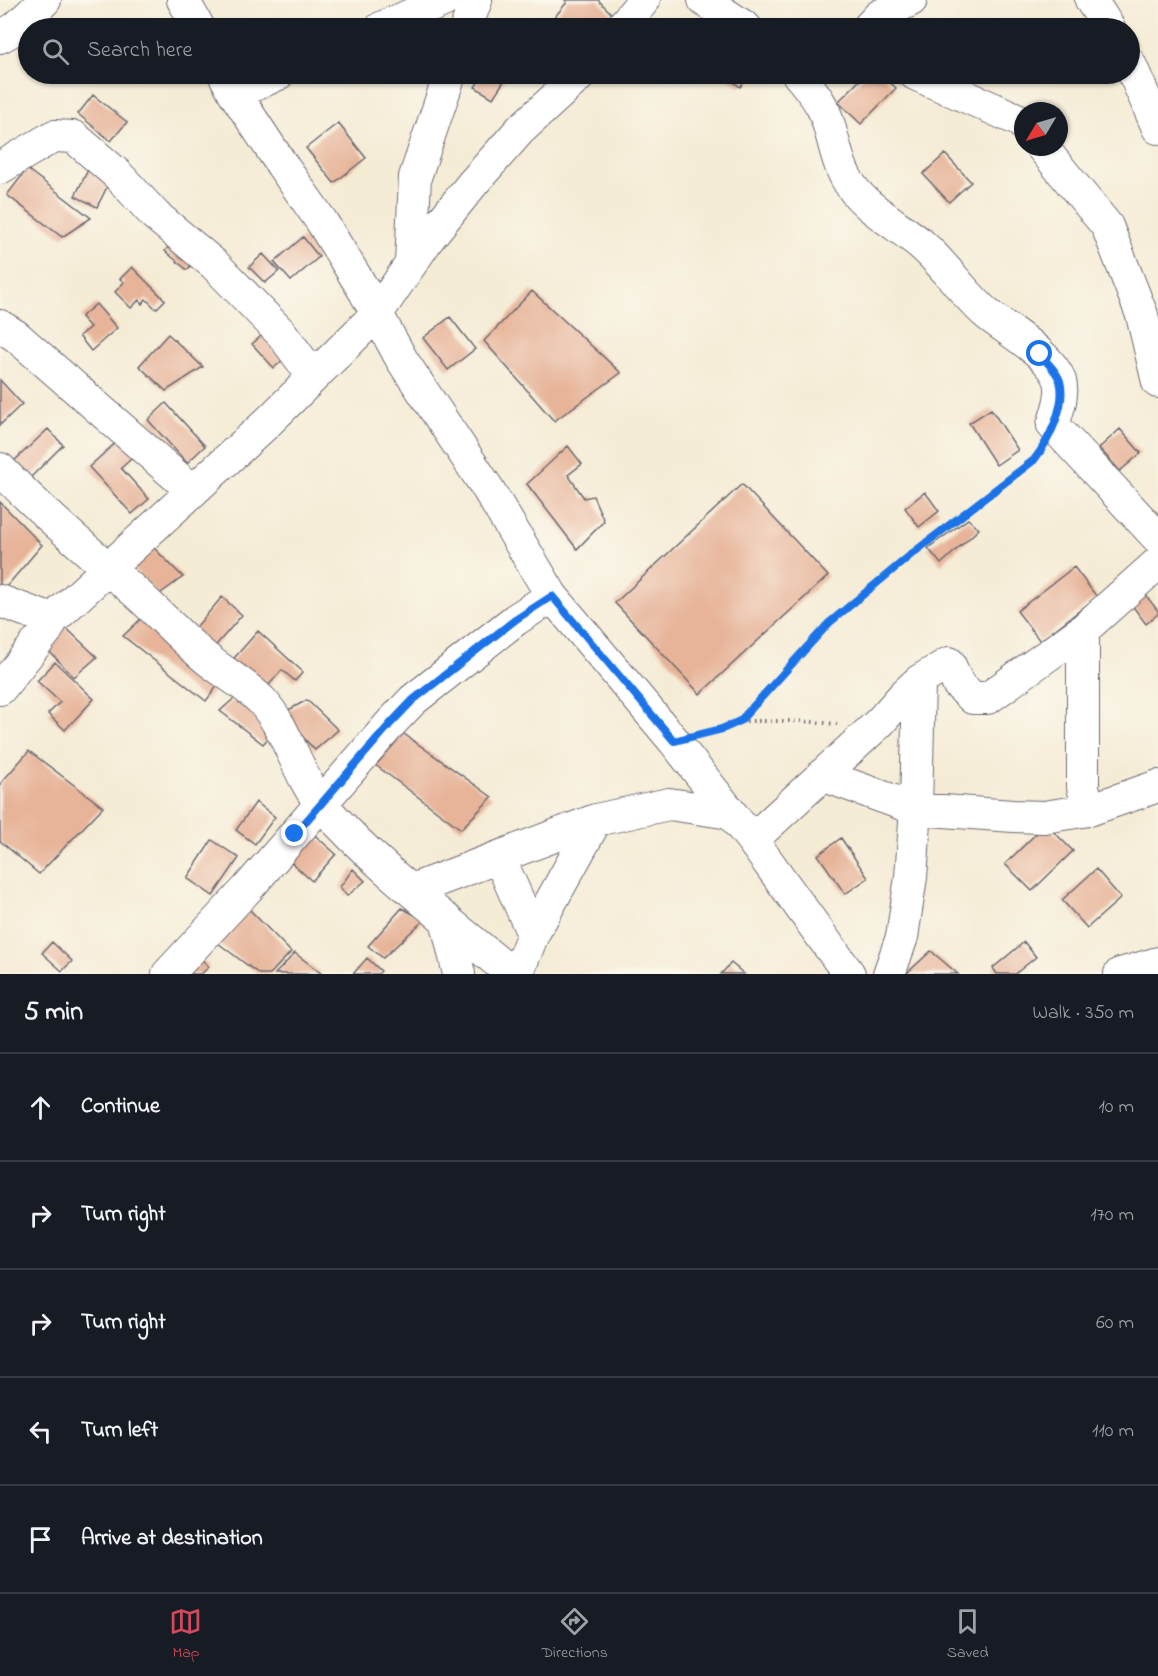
<!DOCTYPE html>
<html lang="en">
<head>
<meta charset="utf-8">
<style>
  body { margin:0; font-family:"Indie Flower",sans-serif; background:#242831; color:#f1f3f6 }
  .compass { position:absolute; left:1014px; top:102px; width:54px; height:54px; border-radius:50%; background:#171b24; box-shadow:0 2px 4px #0004; rotate:232deg }
  .stop { position:absolute; width:18px; height:18px; margin:-14px; border:4px solid #1a73e8; border-radius:50%; background:#fff }
  .stop.end { background:#1a73e8; border-color:#fff; box-shadow:0 2px 6px #0008 }
  .list { margin:0; padding:0; list-style:none }
  h2 { display:flex; justify-content:space-between; align-items:center; height:78px; margin:0; padding:0 24px; font-size:26px }
  h2 small { font-size:20px; font-weight:400; color:#9ea1a6 }
  .list li { display:grid; grid-template-columns:39px 1fr auto; gap:18px; align-items:center; box-sizing:border-box; height:108px; padding:0 24px; border-top:2px solid #363941 }
  .list b { display:block; font-size:22px; white-space:nowrap }
  .list em { font-size:20px; font-style:normal; color:#9ea1a6 }
  .icon { flex:none; width:33px; height:33px; fill:none; stroke:currentColor; stroke-width:2; stroke-linecap:round; stroke-linejoin:round }
  .map { position:relative; flex:none; width:1158px; height:974px; overflow:hidden }
  .search { position:absolute; background:#171b24; box-shadow:0 2px 4px #0004; left:18px; right:18px; top:18px; height:66px; display:flex; align-items:center; gap:15px; box-sizing:border-box; padding:0 21px; border-radius:33px; color:#9ea1a6; font-size:22px }
  .sheet { height:618px; background:#171b24 }
  nav { display:flex; justify-content:space-around; align-items:center; box-sizing:border-box; height:84px; border-top:2px solid #363941; background:#171b24; font-size:16px; color:#9ea1a6 }
  nav a { display:grid; justify-items:center; gap:3px }
  nav .on { color:#d1495b }
  .map>svg:first-child { display:block }
  .building { fill:#e7b499 }
  .lines { fill:none; stroke-linecap:round; stroke-linejoin:round }
  .minor-casing { stroke:#6c6971; stroke-width:34 }
  .path { stroke:#6c6971; stroke-width:4; stroke-dasharray:1.5 4.5; stroke-linecap:butt }
  .minor { stroke:#fff; stroke-width:32 }
  .route { stroke:#1a73e8; stroke-width:8 }
</style>
</head>
<body>
<div class="map">
<svg width="1158" height="974" viewBox="0 0 1158 974">
  <rect width="100%" height="100%" fill="#fbf7ec"/>
  <filter id="ink" filterUnits="userSpaceOnUse"><feTurbulence type="fractalNoise" baseFrequency=".0167" numOctaves="2"/><feDisplacementMap in="SourceGraphic" scale="12" xChannelSelector="R" yChannelSelector="G"/><feConvolveMatrix kernelMatrix="1 2 1 2 8 2 1 2 1" color-interpolation-filters="sRGB"/></filter>
  <filter id="wash" filterUnits="userSpaceOnUse"><feTurbulence type="fractalNoise" baseFrequency=".008" numOctaves="4" result="noise"/><feDisplacementMap in="SourceGraphic" scale="24" xChannelSelector="R" yChannelSelector="G"/><feGaussianBlur stdDeviation="1.35" result="paint"/><feColorMatrix in="noise" values="0 0 0 0 0 0 0 0 0 0 0 0 0 0 0 0 0 1.4 0 .05"/><feComposite in="paint" operator="in"/></filter>
  <g filter="url(#wash)">
    <rect width="100%" height="100%" fill="#f5ecd6"/>
    <g id="blocks">
      <path class="building" d="M565,0h33l17,17 -13,11h-35l-13,-10 13,-16z
        M484,74h15l7,4 -13,20 -18,-11z
        M724,74h27l-11,13z
        M866,74h15l15,14 -35,36 -23,-22z
        M93,95l34,27 -16,19 -33,-27z
        M338,123l28,35 -32,25 -28,-35z
        M945,154l26,28 -22,20 -26,-28z
        M89,168l22,11 -14,28 -22,-11z
        M27,169l64,49 -29,19 -55,-42z
        M303,237l16,20 -28,24 -17,-19z
        M174,240l22,19 -9,11 -22,-19z
        M263,254l16,17 -14,12 -16,-16z
        M132,267l33,33 -9,9 -10,-10 -4,5 -3,-4 -8,8 -16,-16 9,-10 -4,-3z
        M532,291l89,82 -67,48 -70,-80z
        M96,304l21,24 -26,23 -12,-15 11,-9 -9,-10z
        M450,317l25,32 -27,21 -25,-32z
        M268,330l21,24 -15,14 -22,-24z
        M168,334l35,33 -37,24 -27,-25z
        M0,380l22,24 -22,21z
        M166,403l39,43 -18,17 -39,-43z
        M991,409l27,41 -22,15 -27,-42z
        M48,429l15,16 -35,35 -16,-17z
        M1120,429l21,24 -21,18 -21,-23z
        M124,435l15,17 -18,16 28,31 -17,15 -43,-47z
        M568,446l14,18 -14,11 16,23 9,-2 11,25 -27,28 -50,-65z
        M742,484l86,92 -128,118 -85,-91z
        M925,492l14,19 -20,16 -14,-19z
        M0,502l42,43 -41,48 -1,-2z
        M968,519l11,10 -38,35 -13,-16z
        M148,542l35,35 -25,18 -30,-32z
        M1074,567l23,30 -57,44 -23,-30z
        M1141,589l17,22v3l-12,10 -18,-24z
        M222,597l20,18 -31,36 -20,-18z
        M143,617l78,64 -15,20 -83,-65z
        M62,624l35,33 -23,20 -30,-31z
        M258,631l45,41 -8,9 -13,-11 -21,24 -33,-29z
        M55,662l39,37 -29,31 -17,-16 12,-12 -23,-21z
        M239,694l36,37 -12,13 -43,-33z
        M307,700l31,30 -23,20 -34,-36z
        M397,729l95,68 -31,32 -91,-68z
        M29,751l74,56 -64,67 -39,-33v-57z
        M256,802l19,15 -20,27 -19,-14z
        M1046,824l27,27 -41,40 -27,-27z
        M309,830l27,24 -24,27 -27,-24z
        M841,838l27,40 -23,16 -27,-39z
        M212,840l27,18 -26,38 -26,-18z
        M353,869l12,12 -18,15 -7,-9z
        M1096,869l25,29 -34,30 -25,-28z
        M245,905l46,47 -21,22h-11l-45,-34z
        M402,908l22,12 -41,38 -15,-12z
        M52,942l20,19 -10,10 -20,-18z
        M1024,942l12,15 -21,17h-18l-4,-6z
        M931,951l27,23h-52z
        M295,953l27,21h-47z
        M197,954l12,13 -8,7h-13z
        M367,958l14,13 -3,3h-25z
        M731,963l13,11h-23z"/>
    </g>
  </g>
  <g filter="url(#ink)">
    <use href="#blocks" fill-opacity="0" stroke="#6c6971" stroke-width="1.5"/>
    <g class="lines">
      <g class="minor-casing">
        <path id="minor" d="M183,0l16,28
          M704,0l42,28
          M1091,0l18,28
          M381,28l64,-28
          M466,28l10,-28
          M621,28l23,-28
          M868,28l11,-12 32,-16
          M0,37l16,-9 29,-28
          M1130,64l28,64
          M224,74l11,20 47,71 40,57 43,70 37,68 86,129 64,107 122,145 78,99 97,134
          M798,74c9,11 20,23 26,37 10,24 12,55 28,76 15,22 49,40 70,58 24,21 41,48 65,69 21,17 65,41 73,67 4,14 -3,31 -7,44l105,113
          M915,74l106,47 2,3
          M235,94l43,-20
          M1042,147l65,79 35,89 16,67
          M0,168l54,-32 20,1 43,37 38,41 60,50 67,69 31,42
          M411,264l4,-87 35,-103
          M0,326l16,10 177,155
          M0,469c42,43 88,82 134,122 25,22 47,47 73,68 17,14 38,25 54,41 28,30 35,74 61,105 56,64 126,115 190,169
          M0,601l52,19
          M1083,630v157l6,23
          M0,689l47,-59 5,-10 215,-197 109,-108 52,-76 45,-56 47,-53 61,-56
          M822,775l94,34 97,7 31,1 45,-7 69,-24
          M752,840l128,-118 23,-26 16,-15 30,-18 9,21 15,14h15l95,-68 75,-67
          M499,857l34,77
          M412,890l184,-70 73,-16 61,9
          M446,919l13,55
          M168,974l80,-86 143,-165 22,-23 102,-80 37,-24
          M517,974l16,-40 63,-114
          M889,974l13,-37 9,-60 5,-68 3,-128
          M1120,974l38,-11"/>
      </g>
      <path class="path" d="M740,721h60l37,3
        M701,734l21,-5 18,-8 89,-98 84,-70 103,-77 18,-16 8,-10"/>
      <use href="#minor" class="minor"/>
    </g>
  </g>
  <g class="lines" filter="url(#ink)">
    <path class="route" d="M295,834l96,-111 22,-23 102,-80 37,-24 122,145 48,-12 18,-8 89,-98 84,-70 121,-93c14,-18 33,-55 26,-79 -3,-10 -13,-18 -20,-27"/>
  </g>
</svg>
<svg class="compass" viewBox="-18 -18 36 36"><path d="M0-13l5 13h-10z" fill="#e53935"/><path d="M0 13l5-13h-10z" fill="#9ea1a6"/></svg>
<div class="stop" style="left:1040px;top:354px"></div>
<div class="stop end" style="left:295px;top:834px"></div>
<div class="search"><svg class="icon" aria-label="search" viewBox="0 0 24 24"><circle cx="10" cy="10" r="6"/><path d="M15 15l6 6"/></svg>Search here</div>
</div>
<section class="sheet">
<h2>5 min<small>Walk · 350 m</small></h2>
<ul class="list">
<li><svg class="icon" aria-label="ahead" viewBox="0 0 24 24"><path d="M12 20V5M6 11l6-6 6 6"/></svg><div><b>Continue</b></div><em>10 m</em></li>
<li><svg class="icon" aria-label="right" viewBox="0 0 24 24"><path d="M7 20v-9h11M14 6l5 5-5 5"/></svg><div><b>Turn right</b></div><em>170 m</em></li>
<li><svg class="icon" aria-label="right" viewBox="0 0 24 24"><path d="M7 20v-9h11M14 6l5 5-5 5"/></svg><div><b>Turn right</b></div><em>60 m</em></li>
<li><svg class="icon" aria-label="left" viewBox="0 0 24 24"><path d="M17 20v-9H6M10 6l-5 5 5 5"/></svg><div><b>Turn left</b></div><em>110 m</em></li>
<li><svg class="icon" aria-label="arrive" viewBox="0 0 24 24"><path d="M6 21V4h12l-3 4 3 4H6"/></svg><div><b>Arrive at destination</b></div></li>
</ul>
</section>
<nav>
<a class="on"><svg class="icon" aria-label="map" viewBox="0 0 24 24"><path d="M3 6l6-2 6 2 6-2v14l-6 2-6-2-6 2zM9 4v14M15 6v14"/></svg>Map</a>
<a><svg class="icon" aria-label="directions" viewBox="0 0 24 24"><path d="M12 3l9 9-9 9-9-9zM9 14v-3h6M13 9l2 2-2 2"/></svg>Directions</a>
<a><svg class="icon" aria-label="saved" viewBox="0 0 24 24"><path d="M7 4h10v16l-5-4-5 4z"/></svg>Saved</a>
</nav>
</body>
</html>
